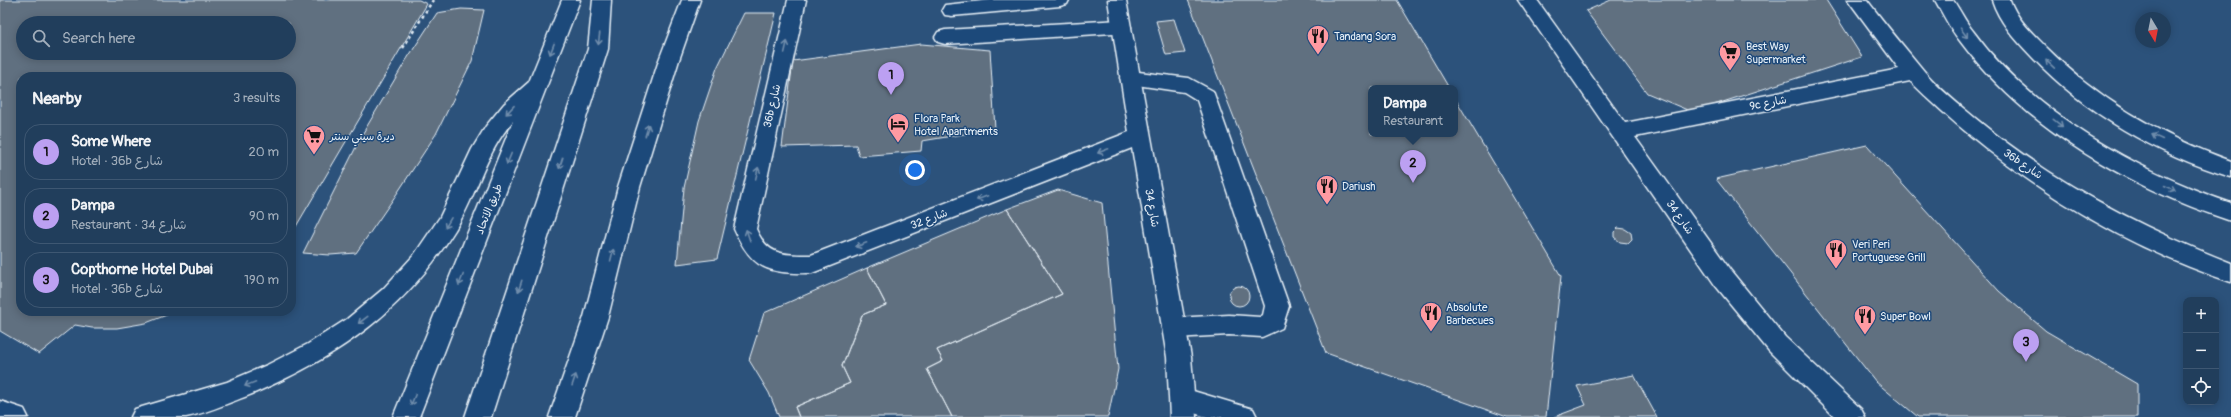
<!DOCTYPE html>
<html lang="en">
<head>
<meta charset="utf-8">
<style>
  body { margin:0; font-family:Pangolin,"Playpen Sans Arabic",sans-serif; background:#294562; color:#f1f3f6 }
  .controls { position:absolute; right:12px; bottom:12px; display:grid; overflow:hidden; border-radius:8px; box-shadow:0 2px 10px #0003 }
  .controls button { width:36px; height:36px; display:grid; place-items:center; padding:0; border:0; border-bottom:1px solid #3e5772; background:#213e5c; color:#f1f3f6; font:20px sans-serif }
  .compass { position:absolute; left:2135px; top:12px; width:36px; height:36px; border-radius:50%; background:#213e5c; box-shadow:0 2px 10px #0003; rotate:170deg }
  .you { position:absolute; left:915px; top:170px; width:14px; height:14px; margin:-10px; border:3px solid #fff; border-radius:50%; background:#1a73e8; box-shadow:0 0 0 6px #1a73e833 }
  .badge { display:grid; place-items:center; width:26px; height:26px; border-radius:50%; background:#bca0f2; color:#111; font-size:13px; font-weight:700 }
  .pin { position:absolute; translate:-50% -33px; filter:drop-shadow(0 1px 2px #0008) }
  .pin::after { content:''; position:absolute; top:21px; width:14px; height:12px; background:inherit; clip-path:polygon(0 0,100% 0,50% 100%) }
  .popup { position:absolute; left:1368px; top:85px; width:90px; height:52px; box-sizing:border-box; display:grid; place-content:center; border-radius:8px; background:#213e5c; filter:drop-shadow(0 1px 3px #0005); font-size:13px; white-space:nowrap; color:#a2aebb }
  .popup b { font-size:15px; color:#f1f3f6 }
  .popup::after { content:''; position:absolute; left:50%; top:100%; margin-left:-8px; border:8px solid transparent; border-top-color:#213e5c }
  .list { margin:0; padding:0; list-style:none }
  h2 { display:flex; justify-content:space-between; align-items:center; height:52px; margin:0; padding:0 16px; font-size:17px }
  h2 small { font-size:13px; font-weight:400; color:#a2aebb }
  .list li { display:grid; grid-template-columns:26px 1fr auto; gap:12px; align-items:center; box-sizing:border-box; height:56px; margin:0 8px 8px; padding:0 8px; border:1px solid #3e5772; border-radius:16px }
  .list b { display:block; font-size:15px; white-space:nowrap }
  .list p { margin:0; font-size:13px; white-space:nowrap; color:#a2aebb }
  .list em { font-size:13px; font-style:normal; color:#a2aebb }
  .icon { flex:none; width:22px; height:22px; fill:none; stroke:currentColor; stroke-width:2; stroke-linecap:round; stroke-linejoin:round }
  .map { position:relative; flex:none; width:2231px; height:417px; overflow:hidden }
  .search { position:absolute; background:#213e5c; box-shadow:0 2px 10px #0003; left:16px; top:16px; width:280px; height:44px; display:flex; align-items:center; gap:10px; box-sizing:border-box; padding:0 14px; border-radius:22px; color:#a2aebb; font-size:15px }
  .panel { position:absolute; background:#213e5c; box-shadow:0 2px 10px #0003; left:16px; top:72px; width:280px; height:244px; border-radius:16px }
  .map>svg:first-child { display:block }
  .building { fill:#607080; stroke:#e8f1f8; fill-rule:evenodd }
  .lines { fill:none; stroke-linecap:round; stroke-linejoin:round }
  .lane-casing { stroke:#e8f1f8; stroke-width:3 }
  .street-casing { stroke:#e8f1f8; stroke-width:3 }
  .secondary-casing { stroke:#e8f1f8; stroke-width:3 }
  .path { stroke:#e8f1f8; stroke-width:2.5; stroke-dasharray:3 3; stroke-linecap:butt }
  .lane { fill:#1f4a7a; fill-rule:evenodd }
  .street { fill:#1f4a7a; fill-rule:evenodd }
  .secondary { fill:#1f4a7a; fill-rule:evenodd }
  .oneway { stroke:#6f8dac }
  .labels { text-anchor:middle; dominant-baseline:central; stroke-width:3; stroke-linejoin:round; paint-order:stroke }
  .poi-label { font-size:11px; fill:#e8f1f8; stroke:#1f4a7a; text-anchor:start }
  .street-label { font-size:11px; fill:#e8f1f8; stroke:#1f4a7a }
</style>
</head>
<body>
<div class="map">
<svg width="2231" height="417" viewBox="0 0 2231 417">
  <rect width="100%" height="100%" fill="#2c527b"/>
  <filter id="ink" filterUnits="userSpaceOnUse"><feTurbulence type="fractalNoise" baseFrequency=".025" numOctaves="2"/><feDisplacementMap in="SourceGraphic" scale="8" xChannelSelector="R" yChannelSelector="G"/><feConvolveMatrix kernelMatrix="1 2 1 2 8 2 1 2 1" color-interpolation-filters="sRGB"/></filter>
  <g filter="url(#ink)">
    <path class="building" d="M0,0h419l8,4 -136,231v-158h-270v234h156l-31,12 -29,5h-25l-17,-3 -36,29 -39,-23zM23,23h266v30h-266z
      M1188,0h209l52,88h-78v46h84v-36l106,178 -15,141h-39l-181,-64z
      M1611,0h215l36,57 -170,55 -45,-19 -61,-82z
      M461,9l23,1 -12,51 -36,73 -38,58 -42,61 -26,2 -27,-2 60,-120 42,-71 32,-49z
      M744,13h32l-59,246 -40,5 7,-76 15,-67 18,-53z
      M1174,19l11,34 -19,2 -10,-34z
      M921,44l69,6 5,79 -73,12 -1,10 -62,5 -3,-11 -74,2 11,-86z
      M1867,145l132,146 47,40 91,53v33h-219l-42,-35 -160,-203z
      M1058,190l44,13 16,166 -10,48h-156l-25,-48 16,-8 -6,-11 125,-56 -55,-85z
      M1007,209l55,85 -125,56 6,11 -16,8 25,48h-153l-4,-10 55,-24 -8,-17 20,-51 24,-10 -19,-37z
      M1618,228l7,1 6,4 1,6 -4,4 -8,-1 -6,-5v-5z
      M867,268l19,37 -24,10 -20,51 8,17 -55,24 4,10h-20l-10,-24 -20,-33 15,-47z
      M1229 296a10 10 0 1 1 20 0a10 10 0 1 1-20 0Z
      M1634,375l23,42h-103l32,-12 -9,-19z"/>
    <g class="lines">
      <g class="lane-casing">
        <path id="lane" d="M991,0h78l-2,4 -7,2 -108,10 -7,-1 -3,-5 3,-5z
          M1935,0h18c7,10 12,21 20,31 59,82 164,140 258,172v18c-103,-34 -205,-92 -271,-180 -10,-12 -17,-27 -25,-41z
          M1992,0h18c7,19 21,32 35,46 52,53 116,90 186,115v16c-75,-23 -145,-63 -199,-120 -16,-17 -33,-35 -40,-57z
          M1121,20l7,2 3,5 -3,5 -183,12 -7,-2 -3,-5 3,-5 7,-2z
          M1130,71l59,7 24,13 76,215 -7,22 -20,9 -33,-2 -55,3 -8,-3 -4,-7 4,-7 8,-3 55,-3 31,2 3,-2 2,-9 -68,-206 -13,-8 -61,-9 -3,-5 3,-5z
          M1183,388l70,21 4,8h-50l-33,-10 -3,-8 3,-8z"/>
      </g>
      <g class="street-casing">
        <path id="street" d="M788,0h18l-50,229c12,27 28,26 55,26l318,-123 -21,-132h18l65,357 5,60h-26l-3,-60 -35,-209 -320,125c-43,1 -60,-3 -78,-44z
          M1518,0h19l88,123 274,-54 -51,-69h19c18,24 38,48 57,71 14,17 33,32 51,47 76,63 164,109 256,145v19c-121,-40 -231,-112 -321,-201l-275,56 96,134 54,66 76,72 4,8h-30l-66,-66 -54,-66z"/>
      </g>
      <g class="secondary-casing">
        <path id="secondary" d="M562,0h18l-161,417h-26l120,-296c-28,32 -36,74 -58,109 -50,81 -117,127 -203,164 -18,7 -48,20 -66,23 -17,0 -37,0 -55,0l4,-8 92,-27 40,-17 41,-21 39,-25 36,-30 31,-34 26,-38 32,-68 14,-23 18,-22 25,-22z
          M593,0h18l-3,49 -117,368h-26l123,-368z
          M682,0h18l-21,60 -39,127 -32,130 -33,100h-26l35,-100 34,-130 41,-127z
          M0,401l24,8 4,8h-28z"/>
      </g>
      <path class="path" d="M403,48l30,-48"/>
      <use href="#lane" class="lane"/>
      <use href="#street" class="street"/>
      <use href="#secondary" class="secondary"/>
    </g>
    <defs><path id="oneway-shaft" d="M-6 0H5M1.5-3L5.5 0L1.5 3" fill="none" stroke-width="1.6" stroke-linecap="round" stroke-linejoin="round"/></defs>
    <g class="oneway">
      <use href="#oneway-shaft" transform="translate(1964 33) rotate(54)"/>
      <use href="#oneway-shaft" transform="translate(599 39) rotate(97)"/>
      <use href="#oneway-shaft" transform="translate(786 47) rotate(-77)"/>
      <use href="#oneway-shaft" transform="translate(552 49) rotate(111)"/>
      <use href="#oneway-shaft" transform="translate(2050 64) rotate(-137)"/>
      <use href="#oneway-shaft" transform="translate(510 110) rotate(133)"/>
      <use href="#oneway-shaft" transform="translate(2058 123) rotate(38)"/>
      <use href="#oneway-shaft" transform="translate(647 130) rotate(-73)"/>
      <use href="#oneway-shaft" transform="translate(2157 137) rotate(-155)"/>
      <use href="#oneway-shaft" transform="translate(1103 151) rotate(159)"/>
      <use href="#oneway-shaft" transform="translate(509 159) rotate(112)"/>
      <use href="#oneway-shaft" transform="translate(561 163) rotate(108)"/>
      <use href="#oneway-shaft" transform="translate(757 173) rotate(-77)"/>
      <use href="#oneway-shaft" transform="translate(2170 188) rotate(24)"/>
      <use href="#oneway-shaft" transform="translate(982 198) rotate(159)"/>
      <use href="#oneway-shaft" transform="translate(448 223) rotate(120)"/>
      <use href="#oneway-shaft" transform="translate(748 235) rotate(-109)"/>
      <use href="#oneway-shaft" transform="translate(861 245) rotate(159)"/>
      <use href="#oneway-shaft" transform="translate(612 255) rotate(-76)"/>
      <use href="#oneway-shaft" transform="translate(461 280) rotate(112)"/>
      <use href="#oneway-shaft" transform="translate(520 286) rotate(108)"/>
      <use href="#oneway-shaft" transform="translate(363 320) rotate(143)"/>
      <use href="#oneway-shaft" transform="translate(574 380) rotate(-71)"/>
      <use href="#oneway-shaft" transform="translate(250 384) rotate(158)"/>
      <use href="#oneway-shaft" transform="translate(413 400) rotate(112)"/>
    </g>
  </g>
  <defs>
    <g id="restaurant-pin" transform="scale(1.15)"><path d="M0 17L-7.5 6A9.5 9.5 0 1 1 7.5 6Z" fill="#ff9aa2" stroke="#1f4a7a"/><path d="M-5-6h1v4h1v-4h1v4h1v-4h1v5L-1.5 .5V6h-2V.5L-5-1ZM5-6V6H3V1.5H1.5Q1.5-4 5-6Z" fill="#111"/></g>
    <g id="supermarket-pin" transform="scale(1.15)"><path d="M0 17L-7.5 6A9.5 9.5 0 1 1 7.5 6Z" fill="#ff9aa2" stroke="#1f4a7a"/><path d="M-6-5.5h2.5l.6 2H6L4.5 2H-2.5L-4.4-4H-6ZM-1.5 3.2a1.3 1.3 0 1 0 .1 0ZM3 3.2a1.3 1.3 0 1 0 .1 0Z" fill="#111"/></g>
    <g id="hotel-pin" transform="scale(1.15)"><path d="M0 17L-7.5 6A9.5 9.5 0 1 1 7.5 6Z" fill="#ff9aa2" stroke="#1f4a7a"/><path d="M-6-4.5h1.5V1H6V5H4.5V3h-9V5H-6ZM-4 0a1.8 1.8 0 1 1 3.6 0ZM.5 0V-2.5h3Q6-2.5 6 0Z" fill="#111"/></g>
  </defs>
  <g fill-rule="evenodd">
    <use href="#restaurant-pin" x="1318" y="36"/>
    <use href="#supermarket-pin" x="1730" y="52"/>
    <use href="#hotel-pin" x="898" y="124"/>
    <use href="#supermarket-pin" x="314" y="136"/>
    <use href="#restaurant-pin" x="1327" y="186"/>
    <use href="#restaurant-pin" x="1836" y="250"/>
    <use href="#restaurant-pin" x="1431" y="313"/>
    <use href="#restaurant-pin" x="1865" y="316"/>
  </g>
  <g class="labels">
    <g class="poi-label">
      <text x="1334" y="36">Tandang Sora</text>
      <text x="1746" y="46">Best Way<tspan x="1746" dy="13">Supermarket</tspan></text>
      <text x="914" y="118">Flora Park<tspan x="914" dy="13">Hotel Apartments</tspan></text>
      <text x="330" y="136">ديرة سيتي سنتر</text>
      <text x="1342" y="186">Dariush</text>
      <text x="1852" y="244">Veri Peri<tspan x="1852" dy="13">Portuguese Grill</tspan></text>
      <text x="1446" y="307">Absolute<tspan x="1446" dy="13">Barbecues</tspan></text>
      <text x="1880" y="316">Super Bowl</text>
    </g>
    <g class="street-label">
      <text transform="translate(1768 103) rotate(-11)">9c شارع</text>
      <text transform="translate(772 106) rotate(-77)">36b شارع</text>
      <text transform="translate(2023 164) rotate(34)">36b شارع</text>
      <text transform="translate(1152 208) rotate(80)">شارع 34</text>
      <text transform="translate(489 209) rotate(-68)">طريق الاتحاد</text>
      <text transform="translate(1680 217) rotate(55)">شارع 34</text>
      <text transform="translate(929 219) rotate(-21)">شارع 32</text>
    </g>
  </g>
</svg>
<div class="controls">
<button>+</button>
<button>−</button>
<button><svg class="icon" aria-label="locate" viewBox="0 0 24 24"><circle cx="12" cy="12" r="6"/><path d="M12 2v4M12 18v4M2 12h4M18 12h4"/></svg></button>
</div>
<svg class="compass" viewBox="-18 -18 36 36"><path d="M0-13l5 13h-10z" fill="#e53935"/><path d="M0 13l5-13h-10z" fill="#a2aebb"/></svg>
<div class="you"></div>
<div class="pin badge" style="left:891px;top:95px">1</div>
<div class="pin badge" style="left:1413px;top:183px">2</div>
<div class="popup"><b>Dampa</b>Restaurant</div>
<div class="pin badge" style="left:2026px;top:362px">3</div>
<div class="search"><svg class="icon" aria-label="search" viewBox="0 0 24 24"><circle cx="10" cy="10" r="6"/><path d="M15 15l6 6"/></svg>Search here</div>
<section class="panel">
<h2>Nearby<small>3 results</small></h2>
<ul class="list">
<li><span class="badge">1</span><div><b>Some Where</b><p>Hotel · 36b شارع</p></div><em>20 m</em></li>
<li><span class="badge">2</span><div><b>Dampa</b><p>Restaurant · شارع 34</p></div><em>90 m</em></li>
<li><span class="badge">3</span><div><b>Copthorne Hotel Dubai</b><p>Hotel · 36b شارع</p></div><em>190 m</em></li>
</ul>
</section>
</div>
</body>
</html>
